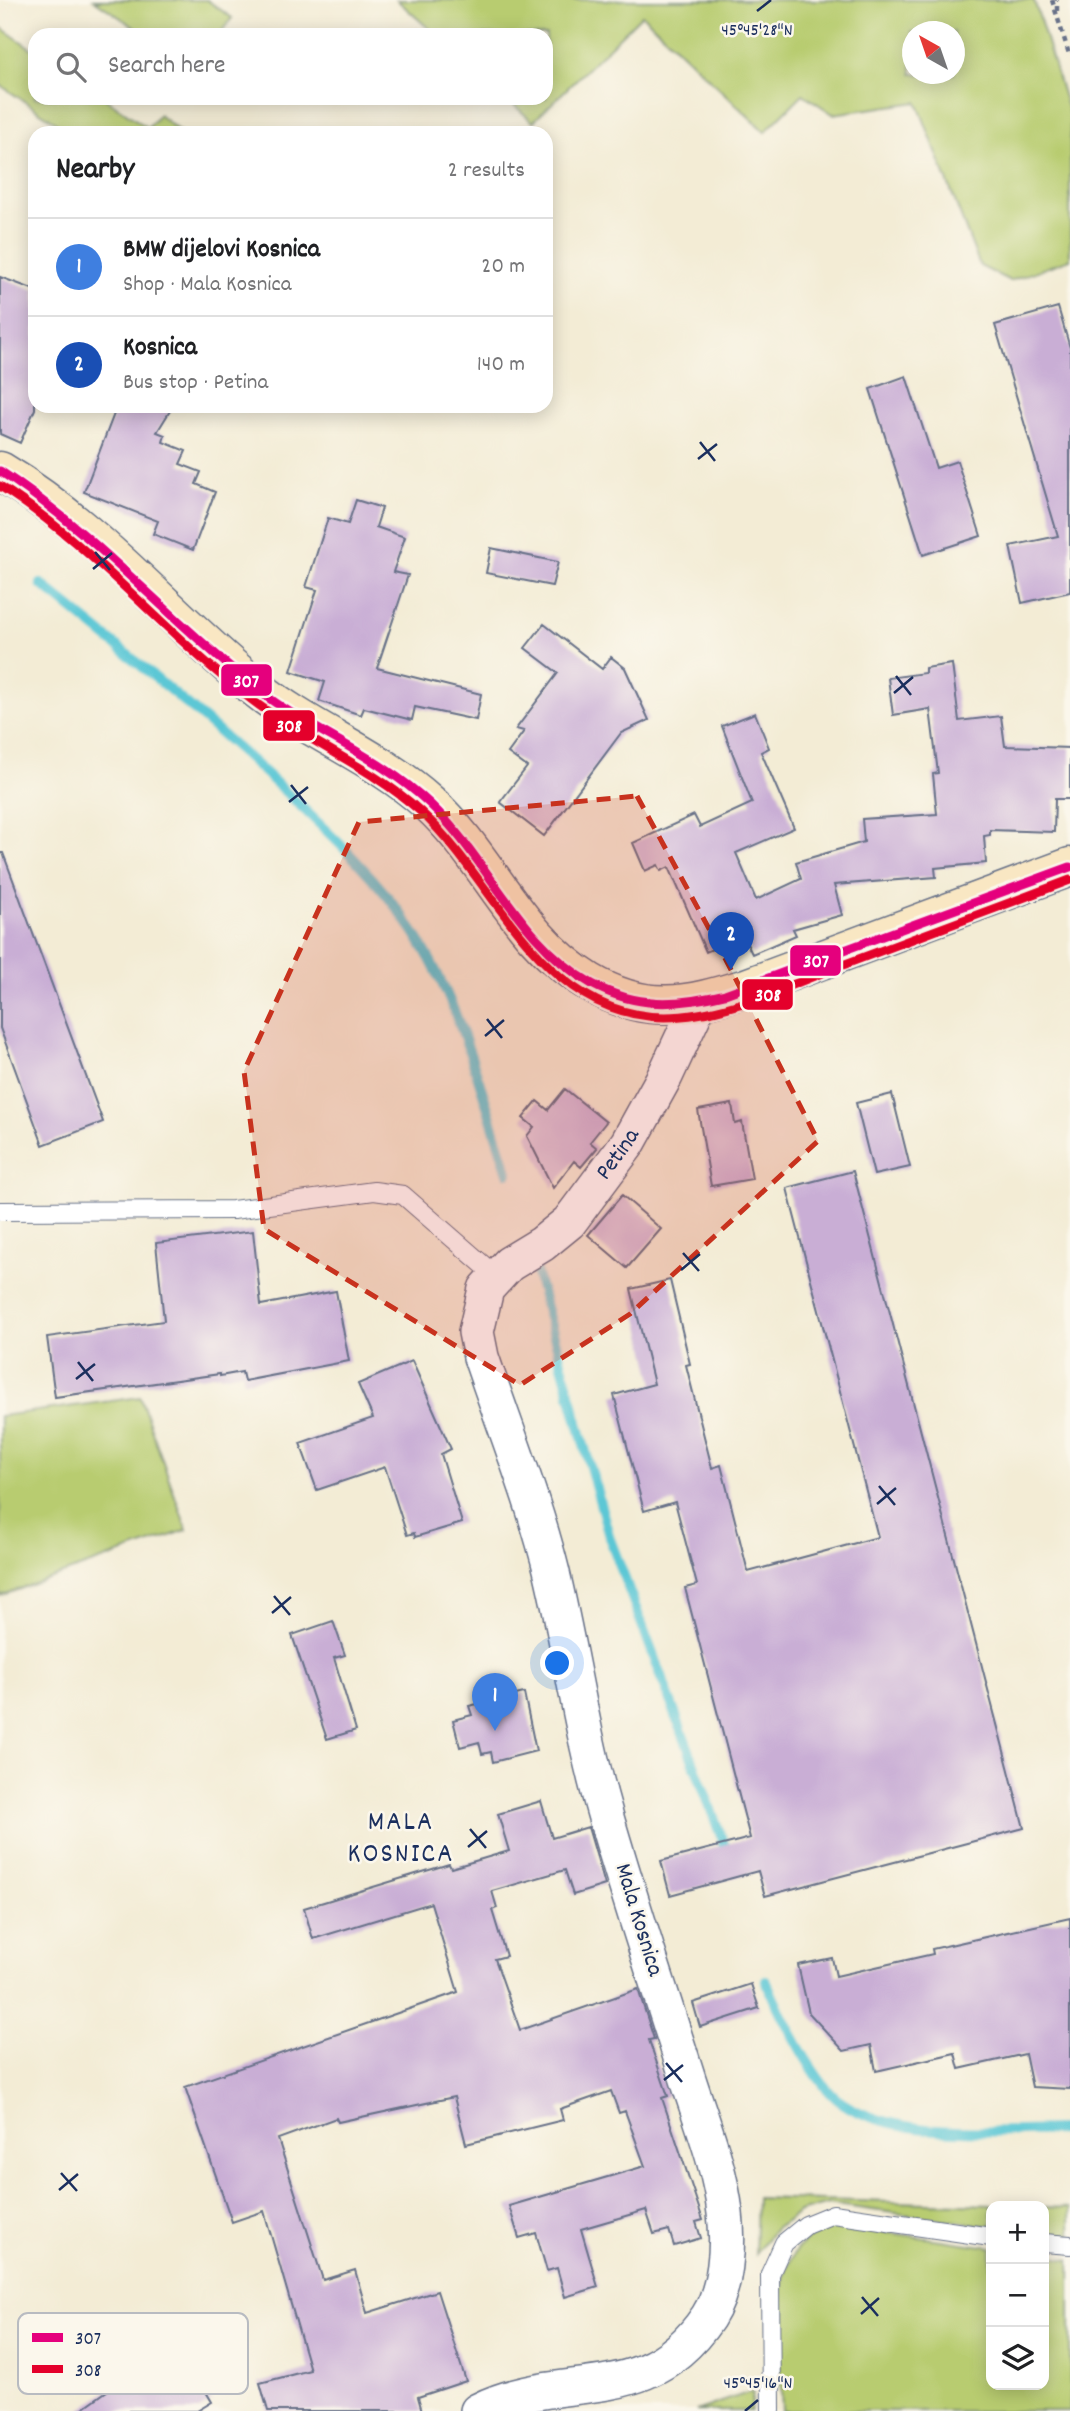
<!DOCTYPE html>
<html lang="en">
<head>
<meta charset="utf-8">
<style>
  body { margin:0; font-family:Dekko,sans-serif; background:#f2f2f2; color:#202124 }
  .controls { position:absolute; right:21px; bottom:21px; display:grid; overflow:hidden; border-radius:14px; box-shadow:0 4px 18px #0003 }
  .controls button { width:63px; height:63px; display:grid; place-items:center; padding:0; border:0; border-bottom:2px solid #e0e0e0; background:#fff; color:#202124; font:35px sans-serif }
  .compass { position:absolute; left:902px; top:21px; width:63px; height:63px; border-radius:50%; background:#fff; box-shadow:0 4px 18px #0003; rotate:320deg }
  .you { position:absolute; left:558px; top:1664px; width:24px; height:24px; margin:-18px; border:5px solid #fff; border-radius:50%; background:#1a73e8; box-shadow:0 0 0 10px #1a73e833 }
  .badge { display:grid; place-items:center; width:46px; height:46px; border-radius:50%; background:#d93025; color:#fff; font-size:23px; font-weight:700 }
  .pin { position:absolute; translate:-50% -58px; filter:drop-shadow(0 2px 4px #0008) }
  .pin::after { content:''; position:absolute; top:37px; width:24px; height:21px; background:inherit; clip-path:polygon(0 0,100% 0,50% 100%) }
  .list { margin:0; padding:0; list-style:none }
  h2 { display:flex; justify-content:space-between; align-items:center; height:91px; margin:0; padding:0 28px; font-size:30px }
  h2 small { font-size:23px; font-weight:400; color:#757577 }
  .list li { display:grid; grid-template-columns:46px 1fr auto; gap:21px; align-items:center; box-sizing:border-box; height:98px; padding:0 28px; border-top:2px solid #e0e0e0 }
  .list b { display:block; font-size:26px; white-space:nowrap }
  .list p { margin:0; font-size:23px; white-space:nowrap; color:#757577 }
  .list em { font-size:23px; font-style:normal; color:#757577 }
  .icon { flex:none; width:38px; height:38px; fill:none; stroke:currentColor; stroke-width:2; stroke-linecap:round; stroke-linejoin:round }
  .map { position:relative; flex:none; width:1070px; height:2411px; overflow:hidden }
  .search { position:absolute; background:#fff; box-shadow:0 4px 18px #0003; left:28px; top:28px; width:525px; height:77px; display:flex; align-items:center; gap:18px; box-sizing:border-box; padding:0 24px; border-radius:21px; color:#757577; font-size:26px }
  .panel { position:absolute; background:#fff; box-shadow:0 4px 18px #0003; left:28px; top:126px; width:525px; height:287px; border-radius:21px }
  .map>svg:first-child { display:block }
  .green { fill:#b8cc70; stroke:#6a7e67; stroke-width:2; fill-rule:evenodd }
  .lines { fill:none; stroke-linecap:round; stroke-linejoin:round }
  .stream { stroke:#5cc7d5; stroke-width:10 }
  .building { fill:#c9aed5 }
  .lane-casing { stroke:#677188; stroke-width:20 }
  .street-casing { stroke:#677188; stroke-width:38 }
  .secondary-casing { stroke:#677188; stroke-width:41 }
  .path { stroke:#677188; stroke-width:4.5; stroke-dasharray:5 5; stroke-linecap:butt }
  .lane { stroke:#fff; stroke-width:18 }
  .street { stroke:#fff; stroke-width:35 }
  .secondary { stroke:#f9e7c3; stroke-width:38 }
  .bus-1-casing { stroke:#fbf7ec; stroke-width:14 }
  .bus-2-casing { stroke:#fbf7ec; stroke-width:14 }
  .bus-1 { stroke:#e5007d; stroke-width:9 }
  .bus-2 { stroke:#e4002b; stroke-width:9 }
  .marked { fill:#c8321e; fill-opacity:0.2; stroke:#c8321e; stroke-width:5; stroke-dasharray:14 9; stroke-linejoin:round }
  .ticks { fill:none; stroke:#1b2f5e; stroke-width:2.5 }
  .labels { text-anchor:middle; dominant-baseline:central; stroke-width:5; stroke-linejoin:round; paint-order:stroke }
  .street-label { font-size:24px; fill:#1b2f5e; stroke:#fbf7ec }
  .quarter-label { font-size:28px; letter-spacing:2px; fill:#1b2f5e; stroke:#fbf7ec }
  .key { fill:#fbf7ec; stroke:#b8bbc1; stroke-width:2 }
  .key-label { font-size:19px; fill:#1b2f5e }
  .ticks-label { font-size:18px; text-anchor:middle; fill:#1b2f5e; stroke:#fbf7ec; stroke-width:5; stroke-linejoin:round; paint-order:stroke }
  .line-badge { stroke:#fbf7ec; stroke-width:2.5 }
  .badge-label { font-size:19px; text-anchor:middle; font-weight:bold; fill:#fff }
</style>
</head>
<body>
<div class="map">
<svg width="1070" height="2411" viewBox="0 0 1070 2411">
  <rect width="100%" height="100%" fill="#fbf7ec"/>
  <filter id="ink" filterUnits="userSpaceOnUse"><feTurbulence type="fractalNoise" baseFrequency=".0143" numOctaves="2"/><feDisplacementMap in="SourceGraphic" scale="14" xChannelSelector="R" yChannelSelector="G"/><feConvolveMatrix kernelMatrix="1 2 1 2 8 2 1 2 1" color-interpolation-filters="sRGB"/></filter>
  <filter id="wash" filterUnits="userSpaceOnUse"><feTurbulence type="fractalNoise" baseFrequency=".00686" numOctaves="4" result="noise"/><feDisplacementMap in="SourceGraphic" scale="28" xChannelSelector="R" yChannelSelector="G"/><feGaussianBlur stdDeviation="1.57" result="paint"/><feColorMatrix in="noise" values="0 0 0 0 0 0 0 0 0 0 0 0 0 0 0 0 0 1.4 0 .05"/><feComposite in="paint" operator="in"/></filter>
  <g filter="url(#wash)">
    <rect width="100%" height="100%" fill="#f3ecd5"/>
    <path class="green" d="M94,0h113l25,18 -13,17h-73z
      M397,0h637l36,117v142l-60,22 -30,-15 -63,-164 -84,12 -30,-20 -38,38 -123,-117 -109,107 -27,-24h40v-63h-110zM912,32h42v42h-42z
      M0,27l35,24v47h69l44,30 11,-13 22,18h-109l-72,-48z
      M140,1397l47,133 -187,66v-180z
      M757,2198l272,8h-38v20l-163,-22 -28,8 -25,17 -20,25z
      M1044,2207l26,1v28l-26,-3z
      M848,2227l143,20v138h53v-130l26,4v152h-288c-1,-49 -20,-159 39,-180 7,-3 18,-3 27,-4z
      M753,2391l-2,20h-55z"/>
    <g class="lines">
      <path class="stream" d="M41,584c80,65 159,129 235,199 49,46 100,92 137,148 47,71 69,162 95,242
        M536,1271l74,268 118,316
        M766,1980c12,30 49,105 75,122 59,40 160,28 229,28"/>
    </g>
    <g id="blocks">
      <path class="building" d="M0,277l35,13v119l-15,34 -20,-9z
        M1058,307l12,41v244l-48,11 -12,-57 48,-10 -63,-211z
        M906,376l30,92 21,-7 24,75 -58,19 -53,-166z
        M117,406h56l-16,26 8,3 -2,7 23,9 -6,13 21,8 -5,12 19,8 -22,58 -40,-16 5,-13 -74,-29z
        M356,500l26,8 -6,19 29,10 -12,35 15,3 -31,93 104,26 -5,26 -61,-13 -3,13 -48,-12 -3,7 -42,-14 6,-19 -34,-11 26,-81 -11,-3 22,-69 20,6z
        M491,548l67,14 -6,24 -66,-13z
        M544,624l58,45 9,-12 14,11 24,52 -28,13 -77,103 -44,-34 27,-35 -19,-14 16,-22 -8,-2 42,-56 -33,-25z
        M952,664l7,57 42,-5 4,30 65,2v51h-15l-1,33 -64,-2v5l-6,1 2,27 -51,5 1,9 -102,8 8,30 -49,14 3,6 -44,19 -9,-19 -37,17 -37,-85 -8,4 -3,-6 -13,6 -12,-28 61,-28 6,12 52,-24 -30,-77 33,-13 14,35 -8,4 33,76 -58,25 20,47 45,-21 -5,-17 68,-20 -2,-23 75,-5 -4,-40 5,-1 -8,-64 -37,6 -5,-37 37,-5v-5z
        M0,853h3l100,269 -60,23 -43,-117z
        M565,1089l41,33 -16,20 7,6 -16,19 -7,-6 -21,27 -26,-52 7,-9 -11,-9 14,-17 11,9z
        M892,1094l18,73 -36,8 -18,-72z
        M732,1104l3,20 7,-2 10,57 -41,7 -13,-76z
        M853,1171l171,657 -259,68 -7,-25 -88,24 -9,-34 89,-23 -65,-250 12,-3 -22,-83 -31,9 -30,-116 40,-11 -23,-95 39,-9 20,84 -4,1 26,103 9,-3 27,107 130,-35 -91,-349z
        M622,1195l39,34 -34,39 -39,-33z
        M253,1231l8,74 75,-14 13,70 -105,20 -2,-9 -22,4v-2l-165,23 -8,-60 117,-16 -8,-78z
        M412,1361l39,88 -10,5 21,69 -47,14 -1,-4 -7,2 -22,-68 -68,23 -17,-47 73,-25 -15,-34z
        M333,1621l12,34 -11,3 22,72 -29,9 -35,-104z
        M524,1693l12,58 -43,11 -2,-10 -9,2 -3,-12 -19,5 -7,-27 19,-5 -3,-9z
        M541,1801l11,37 36,-11 17,58 -32,10 -8,-25 -73,21 5,17 -5,2 14,46 -11,3 25,71 118,-41 16,50 -5,1 19,56 -6,2 41,122 -7,2 5,16 -27,8 -5,-16 -15,4 -8,-24 -65,19 17,58 -33,10 -8,-29 -10,3 -11,-38 -17,5 -10,-32 136,-40 -20,-55 -6,2 -8,-22 -51,18 3,11 -97,24 -12,-47 -116,25 -2,-4 -58,21 45,141 32,-10 12,43 70,-22 29,90 -48,16 4,14h-154l-8,-28 50,-13 -46,-159 -32,11 -47,-135 273,-95 -27,-89 -118,36 -9,-31 145,-44 2,4 58,-17 -11,-37z
        M1070,1918v171l-38,-2 -7,-33 -66,15 -4,-16 -79,18 -5,-26 -27,6 -35,-38 -11,-48 34,-7 4,18 97,-22 -1,-5z
        M751,1984l8,24 -59,19 -7,-24z
        M179,2346l33,56 -15,9h-118l46,-33z"/>
    </g>
  </g>
  <g filter="url(#ink)">
    <use href="#blocks" fill-opacity="0" stroke="#677188" stroke-width="2"/>
    <g class="lines">
      <g class="lane-casing">
        <path id="lane" d="M0,1211l233,-1 141,-19 29,4 93,81
          M1044,2243l26,2
          M771,2411l-1,-137 14,-31 22,-18 27,-11 158,23"/>
      </g>
      <g class="street-casing">
        <g id="street">
          <path id="s1" d="M478,2411c85,-43 167,0 230,-94 18,-28 21,-71 17,-104 -5,-47 -25,-95 -39,-140 -27,-86 -56,-172 -81,-259 -23,-79 -34,-161 -53,-241 -18,-73 -47,-145 -71,-216l-5,-25 10,-43 23,-25 33,-20 27,-22 59,-79 37,-67 34,-73"/>
        </g>
      </g>
      <g class="secondary-casing">
        <path id="secondary" d="M0,471c98,58 169,147 257,218 54,43 120,67 172,114 60,55 88,136 160,179 57,34 98,24 157,6l324,-121"/>
      </g>
      <path class="path" d="M1052,0l18,57
        M1057,11v-11"/>
      <use href="#lane" class="lane"/>
      <use href="#street" class="street"/>
      <use href="#secondary" class="secondary"/>
      <g class="bus-1-casing">
        <path id="bus-1" d="M0,471c98,64 168,148 258,219 54,42 122,66 172,114 58,55 89,139 162,180 44,24 85,22 133,10l345,-127"/>
      </g>
      <g class="bus-2-casing">
        <path id="bus-2" d="M0,486c94,60 164,147 252,214 53,41 118,66 168,111 78,71 119,205 245,206 57,0 115,-28 167,-48 80,-30 159,-59 238,-89"/>
      </g>
      <use href="#bus-1" class="bus-1"/>
      <use href="#bus-2" class="bus-2"/>
    </g>
  </g>
  <path class="marked" d="M637,796l89,164 92,181 -188,173 -110,71 -256,-156 -20,-158 115,-249z"/>
  <path class="ticks" d="M757,11l14,-11M700,442l15,19M698,459l19,-15M95,552l15,18M93,569l19,-16M896,676l15,19M894,693l19,-16M291,785l15,19M289,802l19,-15M487,1019l15,19M485,1036l19,-16M683,1253l16,18M681,1270l19,-16M78,1362l15,19M76,1379l19,-15M879,1486l16,19M877,1504l19,-16M274,1596l16,19M272,1613l19,-16M470,1829l16,19M468,1847l19,-16M666,2063l16,19M664,2080l19,-15M61,2173l16,18M59,2190l19,-16M862,2297l16,19M861,2314l18,-16M745,2411l13,-11"/>
  <g class="labels">
    <g class="street-label">
      <text stroke="none"><textPath href="#s1" startOffset="1516">Petina</textPath></text>
      <text transform="translate(638 1920) rotate(73)">Mala Kosnica</text>
    </g>
    <g class="quarter-label">
      <text x="401" y="1824">MALA<tspan x="401" dy="32">KOSNICA</tspan></text>
    </g>
  </g>
  <rect x="18" y="2313" width="230" height="81" rx="10" class="key"/>
  <rect x="32" y="2333" width="31" height="9" fill="#e5007d"/>
  <rect x="32" y="2365" width="31" height="8" fill="#e4002b"/>
  <g class="key-label">
    <text x="75" y="2344">307</text>
    <text x="75" y="2376">308</text>
  </g>
  <g class="ticks-label">
    <text x="757" y="35">45°45'28"N</text>
    <text x="758" y="2388">45°45'16"N</text>
  </g>
  <g class="line-badge">
    <rect x="220" y="663" width="53" height="34" rx="7" fill="#e5007d"/>
    <rect x="262" y="709" width="54" height="33" rx="7" fill="#e4002b"/>
    <rect x="789" y="944" width="53" height="33" rx="7" fill="#e5007d"/>
    <rect x="741" y="978" width="53" height="33" rx="7" fill="#e4002b"/>
  </g>
  <g class="badge-label">
    <text x="246" y="687">307</text>
    <text x="289" y="732">308</text>
    <text x="816" y="967">307</text>
    <text x="768" y="1001">308</text>
  </g>
</svg>
<div class="controls">
<button>+</button>
<button>−</button>
<button><svg class="icon" aria-label="layers" viewBox="0 0 24 24"><path d="M12 4l9 5-9 5-9-5zM3 14l9 5 9-5"/></svg></button>
</div>
<svg class="compass" viewBox="-18 -18 36 36"><path d="M0-13l5 13h-10z" fill="#e53935"/><path d="M0 13l5-13h-10z" fill="#757577"/></svg>
<div class="you"></div>
<div class="pin badge" style="left:495px;top:1731px;background:#3f7fe0">1</div>
<div class="pin badge" style="left:731px;top:970px;background:#1a4fb4">2</div>
<div class="search"><svg class="icon" aria-label="search" viewBox="0 0 24 24"><circle cx="10" cy="10" r="6"/><path d="M15 15l6 6"/></svg>Search here</div>
<section class="panel">
<h2>Nearby<small>2 results</small></h2>
<ul class="list">
<li><span class="badge" style="background:#3f7fe0">1</span><div><b>BMW dijelovi Kosnica</b><p>Shop · Mala Kosnica</p></div><em>20 m</em></li>
<li><span class="badge" style="background:#1a4fb4">2</span><div><b>Kosnica</b><p>Bus stop · Petina</p></div><em>140 m</em></li>
</ul>
</section>
</div>
</body>
</html>
